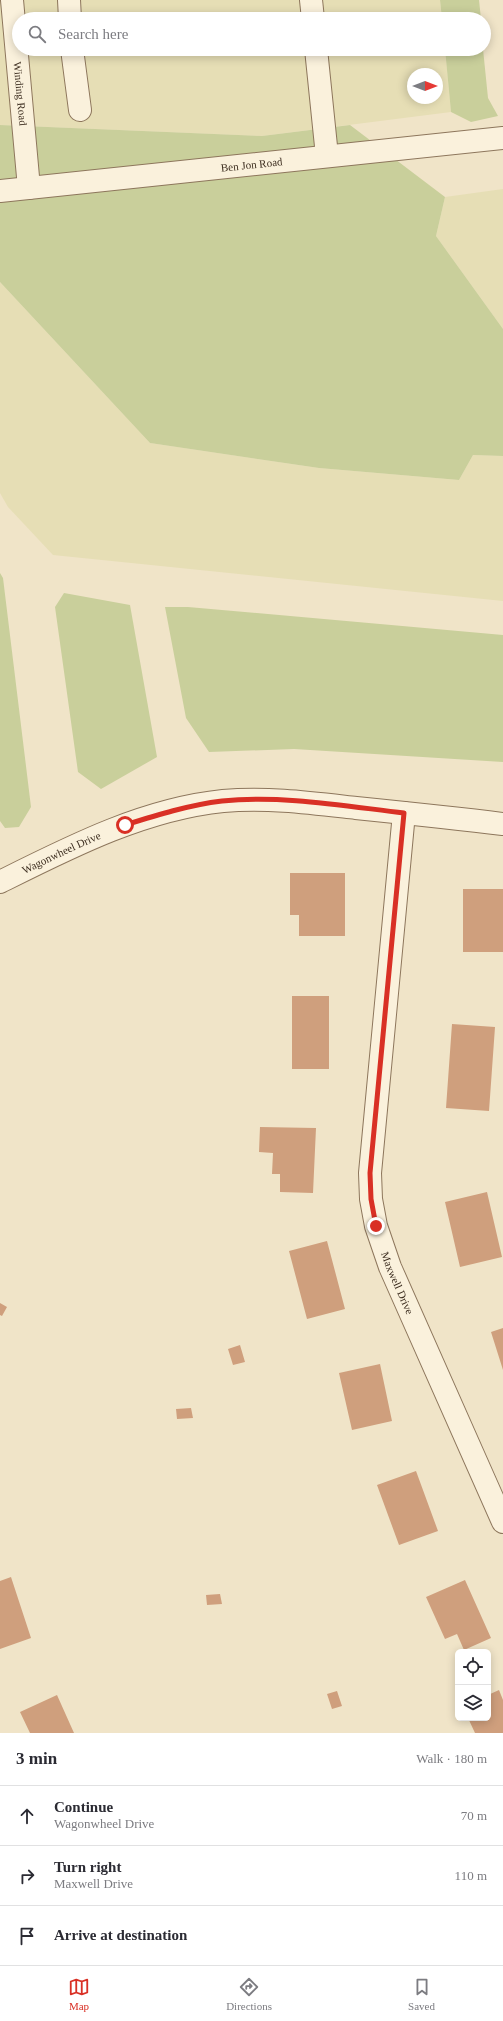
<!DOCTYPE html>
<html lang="en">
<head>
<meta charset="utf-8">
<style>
  body { margin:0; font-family:Georgia,serif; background:#f2f2f3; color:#2b2b33 }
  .controls { position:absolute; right:12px; bottom:12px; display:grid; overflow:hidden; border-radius:6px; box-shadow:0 2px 10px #0003 }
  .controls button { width:36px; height:36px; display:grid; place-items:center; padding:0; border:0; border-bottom:1px solid #e1e1e2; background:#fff; color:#2b2b33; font:20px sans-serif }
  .compass { position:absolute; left:407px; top:68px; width:36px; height:36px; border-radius:50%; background:#fff; box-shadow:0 2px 10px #0003; rotate:90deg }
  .stop { position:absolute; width:12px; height:12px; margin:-9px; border:3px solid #d93025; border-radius:50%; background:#fff }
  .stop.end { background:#d93025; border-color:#fff; box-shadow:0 1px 4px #0008 }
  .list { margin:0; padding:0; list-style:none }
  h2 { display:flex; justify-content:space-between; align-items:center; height:52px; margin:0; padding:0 16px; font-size:17px }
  h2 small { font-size:13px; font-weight:400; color:#7c7c81 }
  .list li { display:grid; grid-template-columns:26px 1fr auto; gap:12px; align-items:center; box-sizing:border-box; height:60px; padding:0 16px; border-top:1px solid #e1e1e2 }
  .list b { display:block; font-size:15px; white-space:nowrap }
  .list p { margin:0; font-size:13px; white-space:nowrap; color:#7c7c81 }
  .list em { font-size:13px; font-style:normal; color:#7c7c81 }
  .icon { flex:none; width:22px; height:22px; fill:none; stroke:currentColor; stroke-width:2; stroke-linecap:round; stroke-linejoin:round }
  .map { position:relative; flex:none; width:503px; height:1733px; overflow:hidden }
  .search { position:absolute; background:#fff; box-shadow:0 2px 10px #0003; left:12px; right:12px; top:12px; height:44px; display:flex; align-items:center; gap:10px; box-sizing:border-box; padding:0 14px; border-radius:22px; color:#7c7c81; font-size:15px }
  .sheet { height:232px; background:#fff }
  nav { display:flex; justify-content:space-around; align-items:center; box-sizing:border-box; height:56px; border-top:1px solid #e1e1e2; background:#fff; font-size:11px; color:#7c7c81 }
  nav a { display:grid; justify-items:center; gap:2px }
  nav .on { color:#d93025 }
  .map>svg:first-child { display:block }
  .farmland { fill:#e6deb5; fill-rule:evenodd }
  .green { fill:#c9cf9b }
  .building { fill:#cf9f7d }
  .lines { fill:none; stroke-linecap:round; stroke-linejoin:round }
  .minor-casing { stroke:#8d765c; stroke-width:24 }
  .minor { stroke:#faf1dc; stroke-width:22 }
  .route { stroke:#d93025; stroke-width:5 }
  .labels { text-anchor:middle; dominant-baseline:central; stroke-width:3; stroke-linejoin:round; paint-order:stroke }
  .street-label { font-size:11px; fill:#3d2e20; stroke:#f7eed8 }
</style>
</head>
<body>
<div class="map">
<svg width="503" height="1733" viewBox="0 0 503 1733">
  <rect width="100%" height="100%" fill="#f0e4c8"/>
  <path class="farmland" d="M0,0h440l2,19h-423v30h426l6,63 -189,24 -262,-11zM413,74h24v24h-24z
    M503,189v140l-67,-93 9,-39z
    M0,282l150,161 169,25 140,12 14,-25 30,1v145l-450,-46 -45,-48 -8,-14z"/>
  <path class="green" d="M440,0h39l2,19h-39z
    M445,49h38l5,49 10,18 -27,6 -20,-10z
    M0,125l262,11 88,-11 95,72 -9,39 67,93v127l-30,-1 -14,25 -140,-12 -169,-25 -150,-161z
    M0,573l3,5 28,229 -12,20 -14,1 -5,-7z
    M64,593l66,12 27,152 -56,32 -23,-17 -23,-165z
    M165,607h23l315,28v127l-209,-13 -85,3 -23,-34z"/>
  <path class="building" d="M290,873h55v63h-46v-21h-9z
    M463,889h40v63h-40z
    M292,996h37v73h-37z
    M452,1024l43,3 -6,84 -43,-3z
    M260,1127l56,1 -3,65 -33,-1v-18h-8l1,-21 -14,-1z
    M487,1192l15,65 -42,10 -15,-65z
    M327,1241l18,68 -38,10 -18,-68z
    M0,1303l7,4 -5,9 -2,-1z
    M503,1328v42l-12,-38z
    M240,1345l5,17 -12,3 -5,-16z
    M380,1364l12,57 -40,9 -13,-57z
    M191,1408l2,10 -16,1 -1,-10z
    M416,1471l22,60 -39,14 -22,-60z
    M11,1577l20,61 -31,11v-68z
    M465,1580l26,58 -27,12 -7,-16 -12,5 -19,-42z
    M220,1594l2,10 -15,1 -1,-10z
    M499,1690l4,10v33h-28l-7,-15h20v-23z
    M337,1691l5,15 -10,3 -5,-15z
    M57,1695l17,38h-44l-10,-21z"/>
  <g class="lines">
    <g class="minor-casing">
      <g id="minor">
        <path id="s1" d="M12,0l17,188"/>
        <path d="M69,0l1,19"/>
        <path d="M311,0l2,19"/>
        <path d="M72,49l8,61"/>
        <path d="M316,49l11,107"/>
        <path id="s2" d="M0,191l503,-53"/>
        <path id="s3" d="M404,813l-34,360 1,26 5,27 14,41 113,255"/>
        <path id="s4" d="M0,882c70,-35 144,-73 223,-81 45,-4 89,2 133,7 49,5 98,10 147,16"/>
      </g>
    </g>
    <use href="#minor" class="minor"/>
  </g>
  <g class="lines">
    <path class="route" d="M125,825c32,-10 64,-20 97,-24 60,-6 122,5 182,12l-34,360 1,26 5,27"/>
  </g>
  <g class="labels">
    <g class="street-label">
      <text stroke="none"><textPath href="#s1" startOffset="94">Winding Road</textPath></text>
      <text stroke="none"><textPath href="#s2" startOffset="253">Ben Jon Road</textPath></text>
      <text stroke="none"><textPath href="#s4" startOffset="68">Wagonwheel Drive</textPath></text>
      <text stroke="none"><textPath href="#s3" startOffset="476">Maxwell Drive</textPath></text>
    </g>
  </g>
</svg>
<div class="controls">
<button><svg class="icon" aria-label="locate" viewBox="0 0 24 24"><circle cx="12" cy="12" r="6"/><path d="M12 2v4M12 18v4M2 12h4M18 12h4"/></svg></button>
<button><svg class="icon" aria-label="layers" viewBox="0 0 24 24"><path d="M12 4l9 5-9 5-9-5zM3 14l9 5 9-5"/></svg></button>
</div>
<svg class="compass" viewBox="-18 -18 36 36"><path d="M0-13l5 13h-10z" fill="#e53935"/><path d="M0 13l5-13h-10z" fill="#7c7c81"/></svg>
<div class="stop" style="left:125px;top:825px"></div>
<div class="stop end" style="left:376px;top:1226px"></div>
<div class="search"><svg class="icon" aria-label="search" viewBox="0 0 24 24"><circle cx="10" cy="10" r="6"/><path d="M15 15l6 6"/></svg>Search here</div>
</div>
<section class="sheet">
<h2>3 min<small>Walk · 180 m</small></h2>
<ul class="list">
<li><svg class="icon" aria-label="ahead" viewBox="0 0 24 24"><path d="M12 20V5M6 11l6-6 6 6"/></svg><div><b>Continue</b><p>Wagonwheel Drive</p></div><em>70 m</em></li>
<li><svg class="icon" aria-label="right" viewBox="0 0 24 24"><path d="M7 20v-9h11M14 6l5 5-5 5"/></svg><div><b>Turn right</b><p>Maxwell Drive</p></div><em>110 m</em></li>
<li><svg class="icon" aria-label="arrive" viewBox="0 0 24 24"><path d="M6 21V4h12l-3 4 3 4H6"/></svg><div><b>Arrive at destination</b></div></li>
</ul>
</section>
<nav>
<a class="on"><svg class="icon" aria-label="map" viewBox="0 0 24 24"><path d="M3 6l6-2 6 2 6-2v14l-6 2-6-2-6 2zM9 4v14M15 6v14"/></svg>Map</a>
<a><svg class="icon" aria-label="directions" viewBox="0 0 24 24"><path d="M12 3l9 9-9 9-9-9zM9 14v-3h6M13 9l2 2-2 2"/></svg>Directions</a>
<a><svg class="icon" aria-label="saved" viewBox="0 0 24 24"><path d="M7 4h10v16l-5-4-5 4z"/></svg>Saved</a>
</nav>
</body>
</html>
